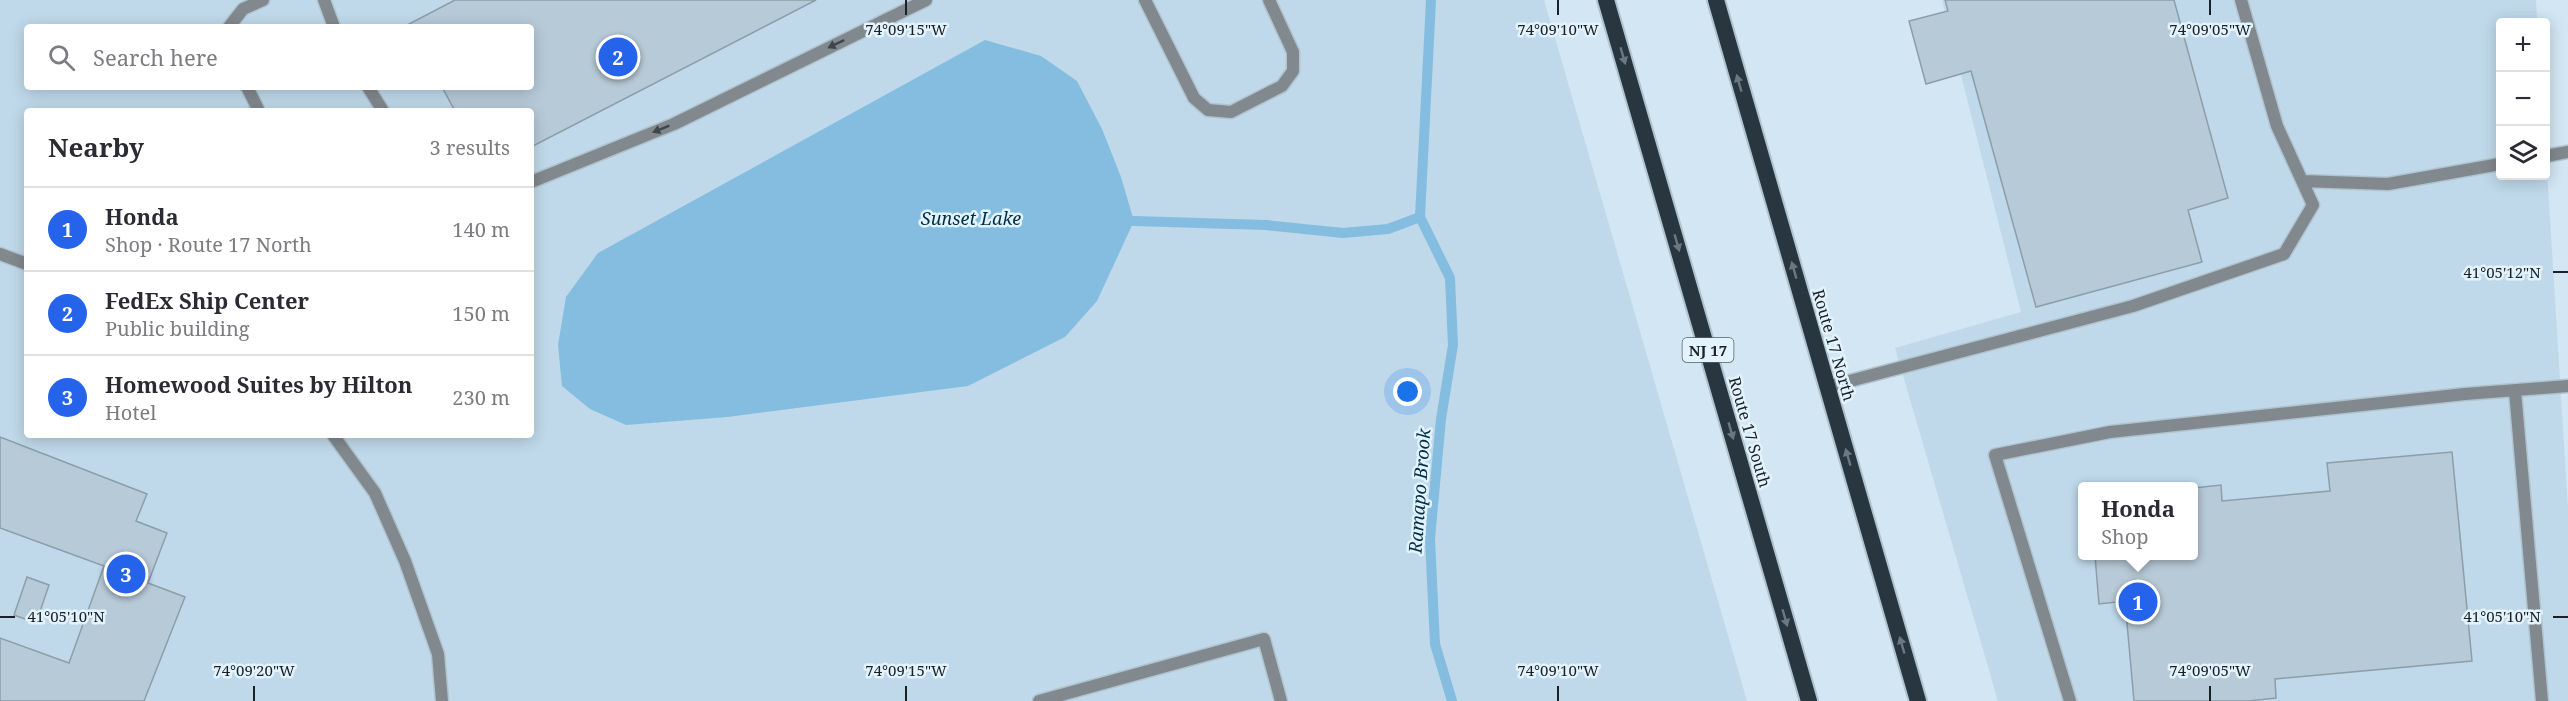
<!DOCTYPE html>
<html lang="en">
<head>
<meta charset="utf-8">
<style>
  body { margin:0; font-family:"Noto Serif",serif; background:#f2f2f3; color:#2b2b33 }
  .controls { position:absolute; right:18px; top:18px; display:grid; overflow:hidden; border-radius:6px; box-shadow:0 3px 15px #0003 }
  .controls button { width:54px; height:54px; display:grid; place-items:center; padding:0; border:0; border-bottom:2px solid #e1e1e2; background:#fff; color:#2b2b33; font:30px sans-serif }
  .you { position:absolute; left:1408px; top:392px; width:21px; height:21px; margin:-15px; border:4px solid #fff; border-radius:50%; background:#1a73e8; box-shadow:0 0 0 9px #1a73e833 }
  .badge { display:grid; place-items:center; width:39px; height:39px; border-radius:50%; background:#2563eb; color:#fff; font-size:20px; font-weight:700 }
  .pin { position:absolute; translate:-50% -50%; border:3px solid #fff; box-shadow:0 2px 6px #0006 }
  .popup { position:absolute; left:2078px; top:482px; width:120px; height:78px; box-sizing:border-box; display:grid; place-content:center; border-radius:6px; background:#fff; filter:drop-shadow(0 2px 4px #0005); font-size:20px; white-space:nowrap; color:#7c7c81 }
  .popup b { font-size:22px; color:#2b2b33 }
  .popup::after { content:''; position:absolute; left:50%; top:100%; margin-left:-12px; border:12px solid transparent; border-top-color:#fff }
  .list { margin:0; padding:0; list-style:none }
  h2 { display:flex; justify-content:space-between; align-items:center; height:78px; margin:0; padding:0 24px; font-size:26px }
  h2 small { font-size:20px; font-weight:400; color:#7c7c81 }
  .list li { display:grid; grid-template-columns:39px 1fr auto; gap:18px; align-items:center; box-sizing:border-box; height:84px; padding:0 24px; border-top:2px solid #e1e1e2 }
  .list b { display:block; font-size:22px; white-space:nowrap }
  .list p { margin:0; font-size:20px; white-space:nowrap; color:#7c7c81 }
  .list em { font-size:20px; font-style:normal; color:#7c7c81 }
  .icon { flex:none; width:33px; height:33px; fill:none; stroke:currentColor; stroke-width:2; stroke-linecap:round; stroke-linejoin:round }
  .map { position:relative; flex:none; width:2568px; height:701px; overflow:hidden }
  .search { position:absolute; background:#fff; box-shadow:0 3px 15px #0003; left:24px; top:24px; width:510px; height:66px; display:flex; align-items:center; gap:15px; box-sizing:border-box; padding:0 21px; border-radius:6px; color:#7c7c81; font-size:22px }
  .panel { position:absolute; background:#fff; box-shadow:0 3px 15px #0003; left:24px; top:108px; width:510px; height:330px; border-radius:6px }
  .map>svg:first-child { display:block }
  .built { fill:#bfd9ea; fill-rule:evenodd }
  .water { fill:#84bde0 }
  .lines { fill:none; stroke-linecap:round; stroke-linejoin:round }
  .stream { stroke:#84bde0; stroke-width:10 }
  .building { fill:#b7cad7; stroke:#8b9eaa; stroke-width:1.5 }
  .service-casing { stroke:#b1c3ce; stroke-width:15 }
  .trunk-casing { stroke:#b1c3ce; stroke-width:20 }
  .service { stroke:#81898f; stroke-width:12 }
  .trunk { stroke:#27363f; stroke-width:16 }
  .oneway { fill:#3e454b }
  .oneway2 { fill:#697882 }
  .ticks { fill:none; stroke:#1a2126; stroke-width:2 }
  .labels { text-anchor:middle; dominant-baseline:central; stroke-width:5; stroke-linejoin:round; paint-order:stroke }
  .shield { fill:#e3f3fd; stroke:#566066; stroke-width:1.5 }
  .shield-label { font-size:15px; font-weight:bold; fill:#1a2126 }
  .street-label { font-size:16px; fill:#1a2126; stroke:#e3f3fd }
  .water-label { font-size:18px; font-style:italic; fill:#003047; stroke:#e3f3fd }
  .ticks-label { font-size:15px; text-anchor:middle; fill:#1a2126; stroke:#e3f3fd; stroke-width:5; stroke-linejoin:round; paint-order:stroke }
</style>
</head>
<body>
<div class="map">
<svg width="2568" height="701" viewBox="0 0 2568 701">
  <rect width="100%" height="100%" fill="#d2e6f3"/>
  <path class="built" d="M0,0h1544l203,701h-1747zM27,27h504v60h-504zM27,111h504v324h-504z
    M1942,0h594l1,22h-37v154h46v-22l22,355v192h-570l-103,-353 126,-36zM2082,486h112v70h-112z"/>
  <path class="water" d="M985,40l56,16 36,25 25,48 19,48 13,44 -37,80 -32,36 -97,49 -241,31 -101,8 -36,-16 -28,-23 -4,-41 8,-48 32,-44z"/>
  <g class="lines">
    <path class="stream" d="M1420,217l30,61 3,67 -12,74 -11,120 5,105 17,57
      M1134,221l132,4 77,8 45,-4 32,-12 11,-217"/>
  </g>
  <path class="building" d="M455,0h361l-285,147v-36h-76l-13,-24h89v-60h-120l-2,-3z
    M1945,0h229l54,198 -40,12 14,52 -166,45 -65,-236 -45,13 -17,-63 39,-10z
    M0,437l147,57 -11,27 31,12 -19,50 37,14 -41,104h-144v-63l69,25 35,-97 -104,-38z
    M2452,452l20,209 -197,18 1,19 -28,3h-114l-9,-100 -26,3 -4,-48h99v-68l27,-3 1,16 108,-10 -3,-28z
    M27,577l22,8 -13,38 -22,-8z"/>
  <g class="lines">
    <g class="service-casing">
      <path id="service" d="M324,0l10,27
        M1145,0l49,98 14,12 23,2 51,-26 11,-15v-19l-24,-52
        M229,27l14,-18 20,-9
        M247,87l12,24
        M368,87l15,24
        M2546,156l22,-4
        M2302,181l86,3 112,-20
        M531,182l143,-58 252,-124
        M0,254l27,10
        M1827,387l306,-81 151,-52 29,-49 -36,-79 -36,-126
        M2515,391l27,310
        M333,435l42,58 30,68 33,93 4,47
        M1039,701l225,-62 17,62
        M2070,701l-75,-246 115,-23 355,-38 103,-8"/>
    </g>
    <g class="trunk-casing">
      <path id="trunk" d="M1606,0l203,701
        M1716,0l202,701"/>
    </g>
    <use href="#service" class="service"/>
    <use href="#trunk" class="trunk"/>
  </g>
  <defs><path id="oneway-solid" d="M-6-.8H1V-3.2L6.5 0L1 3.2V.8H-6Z" transform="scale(1.5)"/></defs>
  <g class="oneway">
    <use href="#oneway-solid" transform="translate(836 44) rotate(154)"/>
    <use href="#oneway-solid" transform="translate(661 129) rotate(158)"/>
  </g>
  <g class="oneway2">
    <use href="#oneway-solid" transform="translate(1623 56) rotate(74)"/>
    <use href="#oneway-solid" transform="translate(1739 83) rotate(-106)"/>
    <use href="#oneway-solid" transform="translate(1677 243) rotate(74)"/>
    <use href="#oneway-solid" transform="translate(1794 270) rotate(-106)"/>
    <use href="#oneway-solid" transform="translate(1731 431) rotate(74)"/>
    <use href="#oneway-solid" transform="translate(1848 457) rotate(-106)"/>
    <use href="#oneway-solid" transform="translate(1785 618) rotate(74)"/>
    <use href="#oneway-solid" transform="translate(1902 645) rotate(-106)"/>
  </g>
  <path class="ticks" d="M906,0v15M1558,0v15M2210,0v15M2553,272h15M0,617h15M2553,617h15M254,686v15M906,686v15M1558,686v15M2210,686v15"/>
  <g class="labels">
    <rect class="shield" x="1682.5" y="338" width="51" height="24" rx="4.5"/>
    <g class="shield-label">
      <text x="1708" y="350">NJ 17</text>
    </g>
    <g class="street-label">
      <text transform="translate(1834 345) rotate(74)">Route 17 North</text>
      <text transform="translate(1750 432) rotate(74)">Route 17 South</text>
    </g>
    <g class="water-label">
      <text x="971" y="218">Sunset Lake</text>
      <text transform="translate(1419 491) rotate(-86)">Ramapo Brook</text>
    </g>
  </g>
  <g class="ticks-label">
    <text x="906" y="35">74°09'15"W</text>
    <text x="1558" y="35">74°09'10"W</text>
    <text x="2210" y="35">74°09'05"W</text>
    <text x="2502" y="278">41°05'12"N</text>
    <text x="66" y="622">41°05'10"N</text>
    <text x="2502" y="622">41°05'10"N</text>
    <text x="254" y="676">74°09'20"W</text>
    <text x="906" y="676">74°09'15"W</text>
    <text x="1558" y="676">74°09'10"W</text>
    <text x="2210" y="676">74°09'05"W</text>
  </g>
</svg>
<div class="controls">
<button>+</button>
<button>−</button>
<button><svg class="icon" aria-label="layers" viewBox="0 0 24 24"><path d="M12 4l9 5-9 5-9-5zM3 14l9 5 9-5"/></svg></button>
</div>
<div class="you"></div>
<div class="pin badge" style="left:2138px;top:602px">1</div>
<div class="popup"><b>Honda</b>Shop</div>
<div class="pin badge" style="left:618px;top:57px">2</div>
<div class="pin badge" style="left:126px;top:574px">3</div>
<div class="search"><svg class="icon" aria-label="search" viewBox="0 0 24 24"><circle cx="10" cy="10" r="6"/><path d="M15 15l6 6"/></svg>Search here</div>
<section class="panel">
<h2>Nearby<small>3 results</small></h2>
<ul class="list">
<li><span class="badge">1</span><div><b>Honda</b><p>Shop · Route 17 North</p></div><em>140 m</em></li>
<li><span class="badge">2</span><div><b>FedEx Ship Center</b><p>Public building</p></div><em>150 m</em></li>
<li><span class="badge">3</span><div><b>Homewood Suites by Hilton</b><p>Hotel</p></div><em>230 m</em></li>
</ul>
</section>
</div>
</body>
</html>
